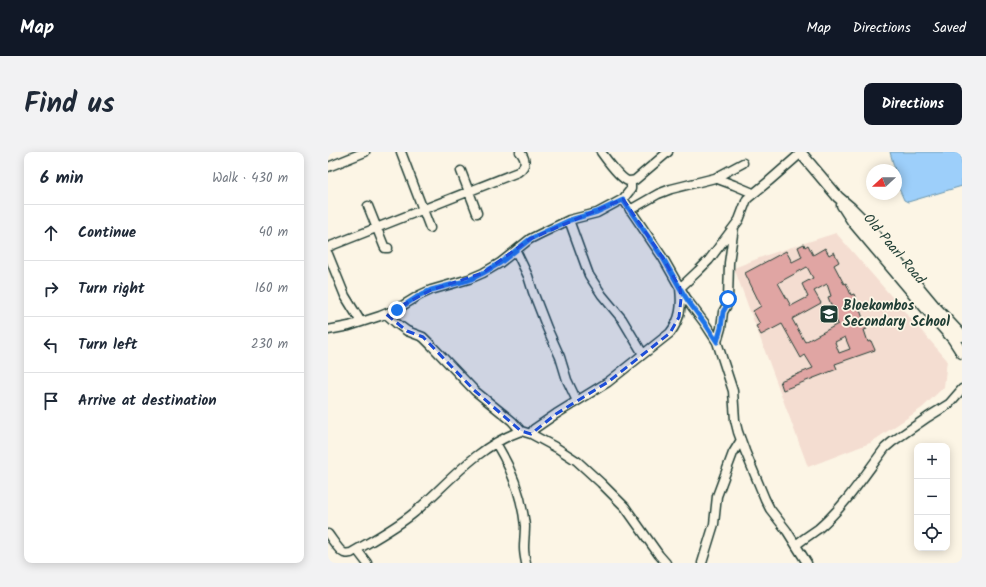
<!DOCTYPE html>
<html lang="en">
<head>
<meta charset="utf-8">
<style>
  body { margin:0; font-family:Kalam,sans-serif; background:#f2f2f3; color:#1f2937 }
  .controls { position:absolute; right:12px; bottom:12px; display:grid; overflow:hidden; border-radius:8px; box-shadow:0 2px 10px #0003 }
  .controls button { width:36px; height:36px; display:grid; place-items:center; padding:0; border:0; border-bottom:1px solid #e0e1e3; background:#fff; color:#1f2937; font:20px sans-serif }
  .compass { position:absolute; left:538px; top:12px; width:36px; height:36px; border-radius:50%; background:#fff; box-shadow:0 2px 10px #0003; rotate:249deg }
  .stop { position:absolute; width:12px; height:12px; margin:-9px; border:3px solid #1a73e8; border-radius:50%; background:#fff }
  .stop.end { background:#1a73e8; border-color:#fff; box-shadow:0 1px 4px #0008 }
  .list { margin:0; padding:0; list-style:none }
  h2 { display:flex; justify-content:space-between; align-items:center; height:52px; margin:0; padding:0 16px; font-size:17px }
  h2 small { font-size:13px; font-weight:400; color:#747a83 }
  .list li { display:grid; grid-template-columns:26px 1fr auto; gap:12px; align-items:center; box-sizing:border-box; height:56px; padding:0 16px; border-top:1px solid #e0e1e3 }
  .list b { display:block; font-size:15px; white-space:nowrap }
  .list em { font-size:13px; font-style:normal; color:#747a83 }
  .icon { flex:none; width:22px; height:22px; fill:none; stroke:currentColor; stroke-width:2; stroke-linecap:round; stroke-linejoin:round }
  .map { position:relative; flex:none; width:634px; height:411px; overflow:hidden; border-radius:8px }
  header { display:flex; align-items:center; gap:24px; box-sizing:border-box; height:56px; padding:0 20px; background:#111827; color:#fff }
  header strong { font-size:19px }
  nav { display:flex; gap:22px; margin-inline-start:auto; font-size:14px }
  .intro { display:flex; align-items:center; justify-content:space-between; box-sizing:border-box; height:96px; padding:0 24px }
  h1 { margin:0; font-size:28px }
  .button { padding:10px 18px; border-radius:8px; background:#111827; color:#fff; font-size:14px; font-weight:700 }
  main { display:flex; gap:24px; padding:0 24px }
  aside { flex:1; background:#fff; border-radius:8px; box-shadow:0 2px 10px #0003 }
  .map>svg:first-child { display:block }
  .built { fill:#f4ddd1 }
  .water { fill:#9dcffa; stroke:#6b95ab }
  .building { fill:#e0a5a3; stroke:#1f3d34; fill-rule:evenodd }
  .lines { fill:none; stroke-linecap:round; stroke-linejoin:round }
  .minor-casing { stroke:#1f3d34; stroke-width:11 }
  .major-casing { stroke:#1f3d34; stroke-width:13 }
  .minor { stroke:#fcf5e5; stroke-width:8 }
  .major { stroke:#fcf5e5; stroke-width:10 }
  .route { stroke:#1a73e8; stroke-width:5 }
  .marked { fill:#1d4ed8; fill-opacity:0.2; stroke:#1d4ed8; stroke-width:3; stroke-dasharray:8 5; stroke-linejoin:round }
  .labels { text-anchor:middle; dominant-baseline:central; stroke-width:3.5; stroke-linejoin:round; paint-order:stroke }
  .street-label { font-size:14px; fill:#1f3d34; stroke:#fcf5e5 }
  .poi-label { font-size:14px; font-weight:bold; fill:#1f3d34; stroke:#fcf5e5; text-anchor:start }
</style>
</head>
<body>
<header>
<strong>Map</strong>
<nav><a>Map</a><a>Directions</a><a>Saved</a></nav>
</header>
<div class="intro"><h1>Find us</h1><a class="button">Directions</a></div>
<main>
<aside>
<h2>6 min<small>Walk · 430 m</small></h2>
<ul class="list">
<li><svg class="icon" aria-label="ahead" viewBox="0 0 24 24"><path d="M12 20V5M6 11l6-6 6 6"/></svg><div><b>Continue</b></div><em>40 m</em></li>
<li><svg class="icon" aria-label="right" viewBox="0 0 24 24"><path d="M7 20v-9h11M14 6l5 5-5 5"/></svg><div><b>Turn right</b></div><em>160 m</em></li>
<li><svg class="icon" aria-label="left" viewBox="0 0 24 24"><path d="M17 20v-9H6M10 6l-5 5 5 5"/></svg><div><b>Turn left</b></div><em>230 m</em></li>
<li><svg class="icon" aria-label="arrive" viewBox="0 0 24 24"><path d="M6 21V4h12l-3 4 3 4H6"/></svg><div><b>Arrive at destination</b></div></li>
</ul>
</aside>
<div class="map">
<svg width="634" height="411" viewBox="0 0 634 411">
  <rect width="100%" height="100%" fill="#fcf5e5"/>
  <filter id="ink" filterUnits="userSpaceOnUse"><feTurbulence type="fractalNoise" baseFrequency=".025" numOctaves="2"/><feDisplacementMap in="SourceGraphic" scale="8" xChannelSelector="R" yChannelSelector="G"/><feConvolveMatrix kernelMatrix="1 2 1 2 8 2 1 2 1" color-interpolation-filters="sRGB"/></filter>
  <g filter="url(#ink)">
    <path class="built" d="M508,81l111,127 -3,27 -22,21 -52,35 -62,24 -74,-199 33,-13z"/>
    <path class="water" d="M562,0h72v34l-54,16 -4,-2 -7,-16 -1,-14h-1z"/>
    <path class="building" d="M476,92l1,3 3,-2 5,10 12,-7 4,7 5,-3 5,10 -5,3 10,19 2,-1 5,12 3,-1 13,35 -3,1 4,12 3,-1 4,9 -40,14 2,5 -54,21 -3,-9 33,-13 -8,-13 -4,3 -19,-34 -21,11 -5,-9 4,-2 -7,-13 8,-5 -16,-33 41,-22 6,11 10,-5 -4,-10zM479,115l6,11 -11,6 6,13 -17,9 -13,-23zM499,132l4,12 -3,1 10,27 -33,18 -13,-23 29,-16 -7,-12zM517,185l5,12 -11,4 -4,-11z"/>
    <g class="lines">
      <g class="minor-casing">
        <path id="minor" d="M73,0l29,76
          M273,0c5,7 20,27 27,29 3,0 4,0 7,-1l33,-28
          M0,15l37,-15
          M133,19l16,42
          M387,26l19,7 19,8
          M303,29v8l-8,10 40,59 17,30 8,13 18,24 11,17 16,49 2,29 3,12 7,19 20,48 5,10 17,22 20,32
          M40,54l16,40 1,2h3
          M302,58l28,-16 13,-5 44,-11 28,-15
          M241,68l20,55 13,20 20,24 21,35
          M0,95l190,-75c9,-6 8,-13 2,-20
          M188,99l12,25 5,16 14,36 13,29 7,23 10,21
          M0,102l17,42 16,26
          M58,162l10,9 11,8 16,6 8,8 44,46 37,30 9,10 10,3 26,14 20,13 24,22 24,24 34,48 7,8
          M0,178l21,-4 31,-10 17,-7 23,-14 11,-5 38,-11 14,-6 17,-10 30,-24 10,-5 29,-14 28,-7 26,-14
          M389,190l4,-14 2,-16 4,-7 1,-6 1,-36 5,-36
          M203,282l3,-5 22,-15 52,-32 62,-49c11,-14 12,-28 10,-45l18,-17 11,-11 30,-40 8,-21 22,-18 32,-28
          M168,291c15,25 26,54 29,83 0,7 -1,15 -1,22 0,5 1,10 2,15
          M0,382c4,5 11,17 16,19 3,1 5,0 7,0 22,-13 45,-25 64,-41 34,-30 63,-66 106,-81
          M468,393c7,-6 15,-11 22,-16 27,-23 46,-53 67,-81l7,-6 36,-25 21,-13 13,-15
          M29,398l10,13
          M374,411l12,-39 3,-28 16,-43 8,-13"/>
      </g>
      <g class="major-casing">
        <path id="major" d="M472,0l38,45 13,11 9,9 75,90 27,29
          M514,53l11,17 76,90 24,27 9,14"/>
      </g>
      <use href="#minor" class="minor"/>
      <use href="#major" class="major"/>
    </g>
  </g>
  <g class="lines" filter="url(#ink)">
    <path class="route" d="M69,158l23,-15 11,-5 38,-10 14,-7 17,-10 30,-24 10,-5 30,-14 27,-8 26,-12 40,58 17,30 8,13 18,24 11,17 4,-14 2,-16 4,-7 1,-6"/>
  </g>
  <path class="marked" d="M295,47l40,59 17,30 1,11 -2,18 -9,16 -62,49 -52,32 -25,20 -10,-3 -46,-40 -52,-54 -16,-6 -21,-17 45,-24 52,-17 47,-34z"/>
  <defs>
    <g id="school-square" transform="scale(1)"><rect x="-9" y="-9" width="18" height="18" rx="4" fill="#1f3d34" stroke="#fcf5e5"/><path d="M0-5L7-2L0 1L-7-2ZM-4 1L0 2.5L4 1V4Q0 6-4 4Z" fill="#fff"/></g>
  </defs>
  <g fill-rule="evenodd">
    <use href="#school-square" x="501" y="162"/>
  </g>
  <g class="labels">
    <g class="street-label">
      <text transform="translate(566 97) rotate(50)">Old Paarl Road</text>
    </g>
    <g class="poi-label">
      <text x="515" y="154">Bloekombos<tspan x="515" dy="16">Secondary School</tspan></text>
    </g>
  </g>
</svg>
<div class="controls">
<button>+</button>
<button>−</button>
<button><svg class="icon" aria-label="locate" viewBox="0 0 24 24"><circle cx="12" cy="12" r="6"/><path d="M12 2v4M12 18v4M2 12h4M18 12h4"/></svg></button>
</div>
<svg class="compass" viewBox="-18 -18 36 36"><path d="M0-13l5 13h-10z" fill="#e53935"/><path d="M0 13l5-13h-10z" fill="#747a83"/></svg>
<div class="stop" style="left:400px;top:147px"></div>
<div class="stop end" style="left:69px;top:158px"></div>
</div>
</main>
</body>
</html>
